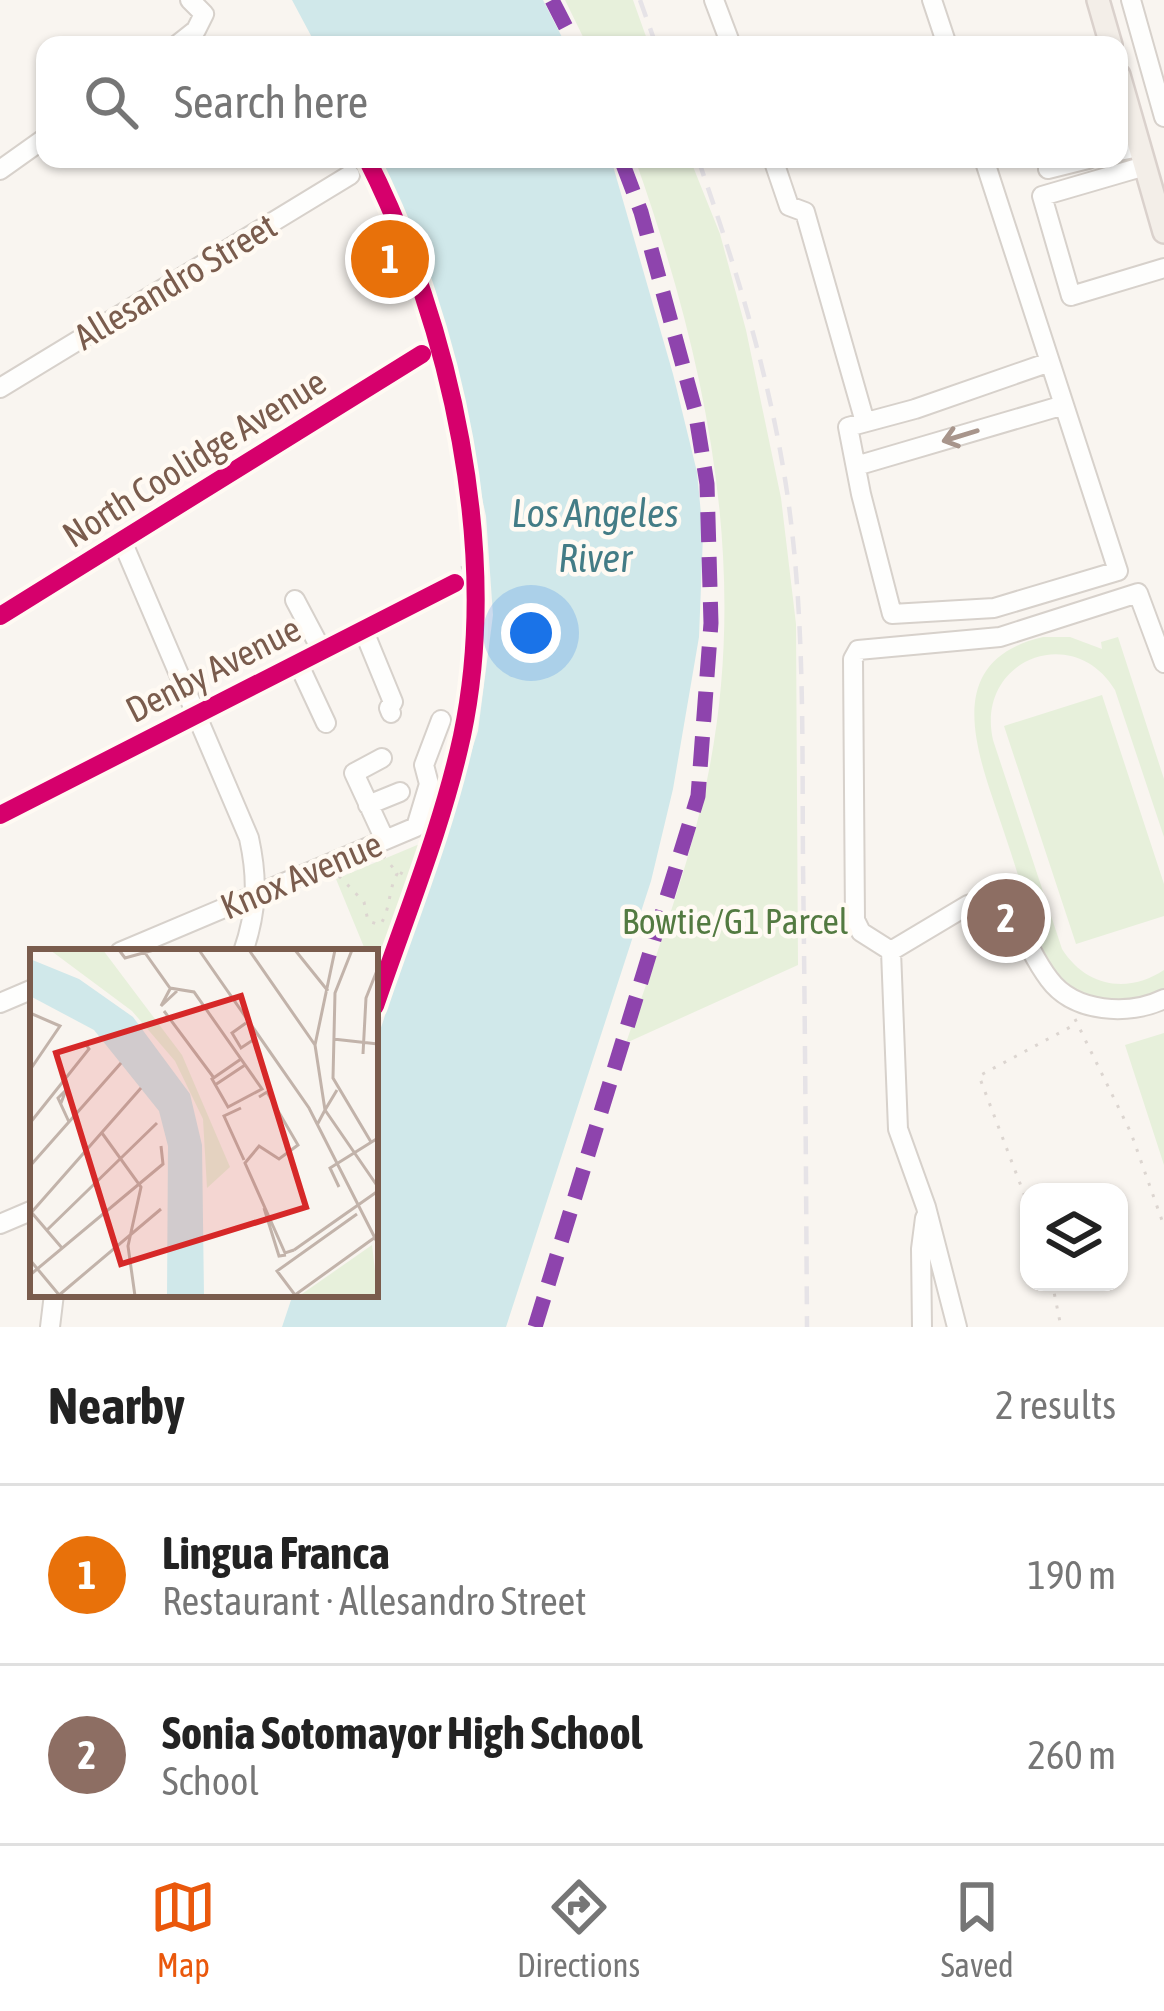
<!DOCTYPE html>
<html lang="en">
<head>
<meta charset="utf-8">
<style>
  body { margin:0; font-family:"Asap Condensed",sans-serif; background:#f6f6f6; color:#222 }
  .controls { position:absolute; right:36px; bottom:36px; display:grid; overflow:hidden; border-radius:24px; box-shadow:0 3px 9px #0004 }
  .controls button { width:108px; height:108px; display:grid; place-items:center; padding:0; border:0; border-bottom:3px solid #e0e0e0; background:#fff; color:#222; font:60px sans-serif }
  .you { position:absolute; left:531px; top:633px; width:42px; height:42px; margin:-30px; border:9px solid #fff; border-radius:50%; background:#1a73e8; box-shadow:0 0 0 18px #1a73e833 }
  .badge { display:grid; place-items:center; width:78px; height:78px; border-radius:50%; background:#ea580c; color:#fff; font-size:39px; font-weight:700 }
  .pin { position:absolute; translate:-50% -50%; border:6px solid #fff; box-shadow:0 3px 12px #0006 }
  .list { margin:0; padding:0; list-style:none }
  h2 { display:flex; justify-content:space-between; align-items:center; height:156px; margin:0; padding:0 48px; font-size:51px }
  h2 small { font-size:39px; font-weight:400; color:#767676 }
  .list li { display:grid; grid-template-columns:78px 1fr auto; gap:36px; align-items:center; box-sizing:border-box; height:180px; padding:0 48px; border-top:3px solid #e0e0e0 }
  .list b { display:block; font-size:45px; white-space:nowrap }
  .list p { margin:0; font-size:39px; white-space:nowrap; color:#767676 }
  .list em { font-size:39px; font-style:normal; color:#767676 }
  .icon { flex:none; width:66px; height:66px; fill:none; stroke:currentColor; stroke-width:2; stroke-linecap:round; stroke-linejoin:round }
  .map { position:relative; flex:none; width:1164px; height:1327px; overflow:hidden }
  .search { position:absolute; background:#fff; box-shadow:0 3px 9px #0004; left:36px; right:36px; top:36px; height:132px; display:flex; align-items:center; gap:30px; box-sizing:border-box; padding:0 42px; border-radius:24px; color:#767676; font-size:45px }
  .sheet { height:516px; background:#fff }
  nav { display:flex; justify-content:space-around; align-items:center; box-sizing:border-box; height:168px; border-top:3px solid #e0e0e0; background:#fff; font-size:33px; color:#767676 }
  nav a { display:grid; justify-items:center; gap:6px }
  nav .on { color:#ea580c }
  .map>svg:first-child { display:block }
  .green { fill:#e7f0db }
  .water { fill:#d0e8ea }
  .lines { fill:none; stroke-linecap:round; stroke-linejoin:round }
  .minor-casing { stroke:#d7d1cb; stroke-width:22 }
  .major-casing { stroke:#dad1cc; stroke-width:26 }
  .path { stroke:#dcd5d0; stroke-width:3; stroke-dasharray:3 9; stroke-linecap:butt }
  .minor { stroke:#fefefd; stroke-width:18 }
  .major { stroke:#f3eee8; stroke-width:21 }
  .rail { stroke:#e6e3e7; stroke-width:4.5; stroke-dasharray:18 12; stroke-linecap:butt }
  .quiet { stroke:#8e44ad; stroke-width:15; stroke-dasharray:30 15; stroke-linecap:butt }
  .cycleway-casing { stroke:#fffaf3; stroke-width:26 }
  .cycleway { stroke:#d6006c; stroke-width:18 }
  .oneway { stroke:#a8958b }
  .labels { text-anchor:middle; dominant-baseline:central; stroke-width:9; stroke-linejoin:round; paint-order:stroke }
  .street-label { font-size:36px; fill:#7a5c4d; stroke:#fffaf3 }
  .park-label { font-size:36px; fill:#537a41; stroke:#fffaf3 }
  .water-label { font-size:39px; font-style:italic; fill:#437c86; stroke:#fffaf3 }
  .inset-road { fill:none; stroke:#c2b3aa; stroke-width:3 }
  .view { fill:#d62828; fill-opacity:0.15; stroke:#d62828; stroke-width:6 }
  .inset-edge { fill:none; stroke:#7a5c4d; stroke-width:6 }
</style>
</head>
<body>
<div class="map">
<svg width="1164" height="1327" viewBox="0 0 1164 1327">
  <rect width="100%" height="100%" fill="#f9f5f0"/>
  <path class="green" d="M565,0h68l16,45h-62z
    M635,159h55l30,75 26,96 35,168 15,126 2,341 -172,78c31,-91 66,-183 84,-278 39,-207 -6,-411 -75,-606z
    M1043,637h27l32,12 -1,-7 17,-5 46,142v58l-49,-147c-42,-69 -140,-30 -122,50l69,209c24,38 66,45 102,21v21c-49,18 -89,13 -118,-34 -16,-41 -28,-84 -42,-125 -23,-71 -69,-170 39,-195z
    M1102,695l62,189v32l-88,28 -72,-218z
    M422,843l-35,105 -21,4 -30,-73z
    M1164,1033v132l-39,-120z"/>
  <path class="water" d="M292,0h251l23,45h-250z
    M376,159h235l62,215 24,98 6,63 -4,102 -26,152 -22,92 -145,446h-224l11,-33h82v-248l103,-315 15,-116 -7,-99 -44,-199z"/>
  <g class="lines">
    <g class="minor-casing">
      <path id="minor" d="M714,0l17,45
        M932,0l15,45
        M1131,0l33,117
        M177,45l19,-15 8,-16 -14,-14
        M1119,151l20,-4
        M773,159l16,47 16,6 60,210
        M984,159l134,412 -124,37 -102,6 -31,-120 -13,-67 67,-18 135,-47
        M1145,166l-103,30 29,100 93,-28
        M1048,169l40,-10
        M0,170l45,-32
        M0,388l350,-213
        M856,466l208,-61
        M122,541l127,297c9,41 8,74 -6,114
        M295,600l27,51
        M0,616l422,-262
        M363,629l30,73 -4,6 2,5
        M298,663l28,60
        M382,758l-28,15 31,67
        M368,805l32,-13
        M0,815l455,-232
        M1004,893c14,27 26,61 45,86 25,34 80,37 115,20
        M891,951l-30,-19 -6,-12 -2,-261 5,-9 142,-13 138,-44 26,70
        M120,952l296,-125 13,-43 -5,-19 17,-45
        M0,1003l33,-14
        M0,1224l33,-14
        M50,1327l4,-33
        M922,1327l-1,-78 4,-31
        M957,1327l-31,-120 -28,-78 -7,-178 77,-46 48,-16"/>
    </g>
    <g class="major-casing">
      <path id="major" d="M1098,0l13,45
        M1119,75l45,157"/>
    </g>
    <path class="path" d="M461,568l14,-5
      M383,856l12,14 22,11
      M339,876l25,26 4,19 12,4c11,-16 8,-35 17,-51l-2,-4
      M1075,1019l56,114 33,93
      M1029,1207l-50,-131 97,-52
      M1052,1282l9,45"/>
    <use href="#minor" class="minor"/>
    <use href="#major" class="major"/>
    <path class="rail" d="M640,0l16,45
      M698,159c38,109 72,218 89,333 18,123 15,247 16,372 2,154 3,309 4,463"/>
    <path class="quiet" d="M552,0l23,45
      M535,1327l163,-531 13,-173 -4,-139 -12,-74 -54,-198 -20,-53"/>
    <g class="cycleway-casing">
      <path id="cycleway" d="M367,159c84,166 134,393 95,577 -20,92 -57,181 -87,270
        M0,616l422,-262
        M0,815l455,-232"/>
    </g>
    <use href="#cycleway" class="cycleway"/>
  </g>
  <defs><path id="oneway-shaft" d="M-6 0H5M1.5-3L5.5 0L1.5 3" fill="none" stroke-width="1.6" stroke-linecap="round" stroke-linejoin="round" transform="scale(3)"/></defs>
  <use class="oneway" href="#oneway-shaft" transform="translate(960 436) rotate(163)"/>
  <g class="labels">
    <g class="street-label">
      <text transform="translate(175 281) rotate(-31)">Allesandro Street</text>
      <text transform="translate(194 458) rotate(-32)">North Coolidge Avenue</text>
      <text transform="translate(213 669) rotate(-27)">Denby Avenue</text>
      <text transform="translate(301 875) rotate(-23)">Knox Avenue</text>
    </g>
    <g class="park-label">
      <text x="735" y="921">Bowtie/G1 Parcel</text>
    </g>
    <g class="water-label">
      <text x="595" y="513">Los Angeles<tspan x="595" dy="45">River</tspan></text>
    </g>
  </g>
  <g transform="translate(30 949)">
    <rect width="348" height="348" fill="#f9f5f0"/>
    <path d="M20,1h53l79,105 48,112 -23,21 -4,-69 -28,-58 -43,-50zM342,296l6,51h-79z" fill="#e7f0db"/>
    <path d="M0,10l49,20 54,38 57,77 12,51 2,151h-37l1,-150 -9,-35 -65,-81 -64,-34z" fill="#d0e8ea"/>
    <path class="inset-road" d="M89,1l6,8 29,-8M113,1l27,38 24,4 68,97 -34,18 -16,-28 29,-20M169,1l110,158 69,136M219,1l66,95M265,1l33,41M322,1l-17,43 -2,85 38,64M140,40l-9,17 16,-15M134,62l50,67M0,64l30,13 -30,44M216,74l-14,10 9,15 15,-10M303,90l45,5M333,105l3,-56 12,-30M185,136l30,-20M307,141l-12,20 53,77M229,148l8,-5 31,53 -19,14 -20,-13M31,154l5,-13 -8,8 11,24M211,159l-17,8 20,44M0,174l59,-74 -4,-6M287,176l8,-15 -10,-65 20,-95M72,184l39,54 -13,59 7,50M230,196l-15,18 40,90 9,-3M0,217l91,-103M309,238l-9,-19 48,-30M234,259l15,48 7,-1M2,264l30,35M0,265l111,-126M327,265l-80,57 18,24 79,-57M17,281l110,-107M264,301l84,-59M264,301l54,-38M0,311l30,36M0,326l133,-111 -2,-18M28,347l103,-87"/>
    <path class="view" d="M211,47l65,211 -185,57 -65,-211z"/>
    <rect width="348" height="348" class="inset-edge"/>
  </g>
</svg>
<div class="controls">
<button><svg class="icon" aria-label="layers" viewBox="0 0 24 24"><path d="M12 4l9 5-9 5-9-5zM3 14l9 5 9-5"/></svg></button>
</div>
<div class="you"></div>
<div class="pin badge" style="left:390px;top:259px;background:#e8710a">1</div>
<div class="pin badge" style="left:1006px;top:918px;background:#8d6e63">2</div>
<div class="search"><svg class="icon" aria-label="search" viewBox="0 0 24 24"><circle cx="10" cy="10" r="6"/><path d="M15 15l6 6"/></svg>Search here</div>
</div>
<section class="sheet">
<h2>Nearby<small>2 results</small></h2>
<ul class="list">
<li><span class="badge" style="background:#e8710a">1</span><div><b>Lingua Franca</b><p>Restaurant · Allesandro Street</p></div><em>190 m</em></li>
<li><span class="badge" style="background:#8d6e63">2</span><div><b>Sonia Sotomayor High School</b><p>School</p></div><em>260 m</em></li>
</ul>
</section>
<nav>
<a class="on"><svg class="icon" aria-label="map" viewBox="0 0 24 24"><path d="M3 6l6-2 6 2 6-2v14l-6 2-6-2-6 2zM9 4v14M15 6v14"/></svg>Map</a>
<a><svg class="icon" aria-label="directions" viewBox="0 0 24 24"><path d="M12 3l9 9-9 9-9-9zM9 14v-3h6M13 9l2 2-2 2"/></svg>Directions</a>
<a><svg class="icon" aria-label="saved" viewBox="0 0 24 24"><path d="M7 4h10v16l-5-4-5 4z"/></svg>Saved</a>
</nav>
</body>
</html>
